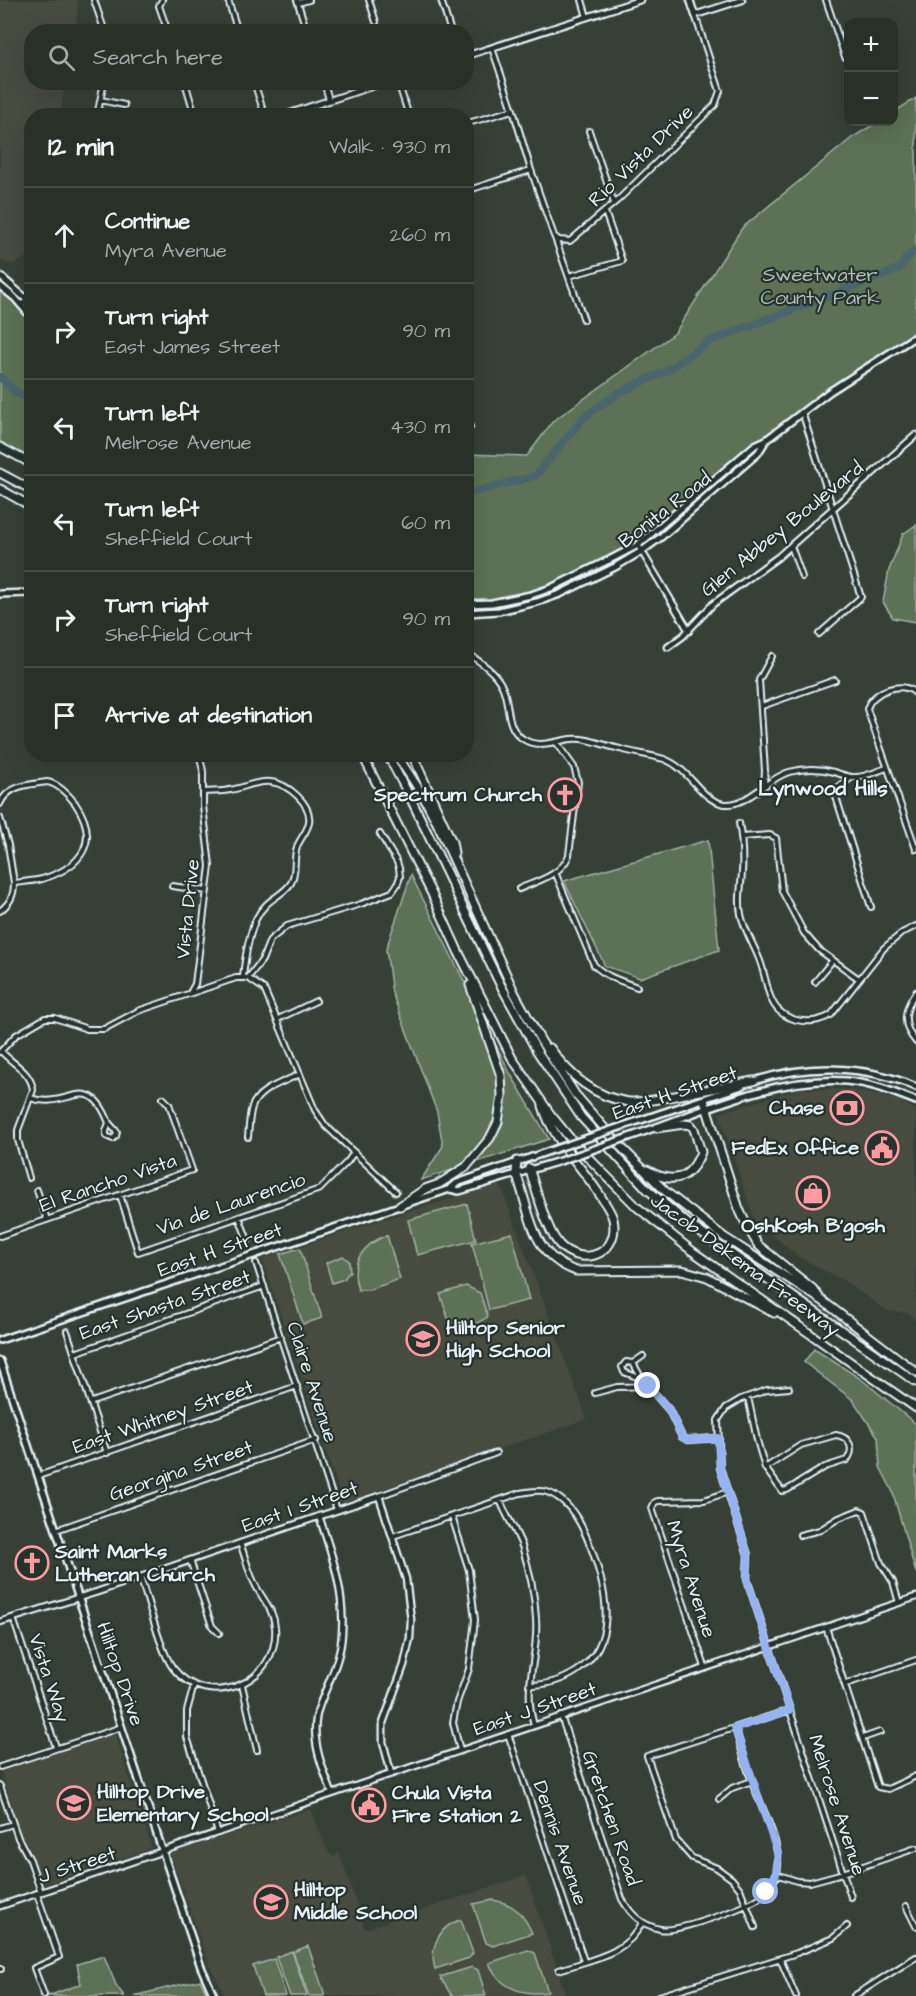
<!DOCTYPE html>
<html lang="en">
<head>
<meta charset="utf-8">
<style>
  body { margin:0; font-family:"Architects Daughter",sans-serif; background:#313830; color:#f1f3f6 }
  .controls { position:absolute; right:18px; top:18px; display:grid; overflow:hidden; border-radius:12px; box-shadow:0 6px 24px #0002 }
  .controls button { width:54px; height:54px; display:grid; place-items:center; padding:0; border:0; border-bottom:2px solid #454b45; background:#293028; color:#f1f3f6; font:30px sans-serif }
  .stop { position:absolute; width:18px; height:18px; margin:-14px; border:4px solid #95b2f1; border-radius:50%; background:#fff }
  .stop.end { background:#95b2f1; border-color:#fff; box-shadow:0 2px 6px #0008 }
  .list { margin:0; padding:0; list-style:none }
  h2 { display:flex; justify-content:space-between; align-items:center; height:78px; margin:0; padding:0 24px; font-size:26px }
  h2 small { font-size:20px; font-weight:400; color:#a5a9a8 }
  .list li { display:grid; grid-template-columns:39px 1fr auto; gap:18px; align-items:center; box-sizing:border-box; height:96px; padding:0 24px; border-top:2px solid #454b45 }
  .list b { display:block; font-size:22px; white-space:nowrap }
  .list p { margin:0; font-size:20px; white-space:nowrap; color:#a5a9a8 }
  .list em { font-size:20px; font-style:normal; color:#a5a9a8 }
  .icon { flex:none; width:33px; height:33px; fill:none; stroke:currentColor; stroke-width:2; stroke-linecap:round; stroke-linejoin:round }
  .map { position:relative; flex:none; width:916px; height:1996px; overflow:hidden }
  .search { position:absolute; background:#293028; box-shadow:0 6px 24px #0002; left:24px; top:24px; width:450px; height:66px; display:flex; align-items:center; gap:15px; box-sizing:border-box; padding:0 21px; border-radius:24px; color:#a5a9a8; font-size:22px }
  .panel { position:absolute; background:#293028; box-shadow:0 6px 24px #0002; left:24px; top:108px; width:450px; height:654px; border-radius:24px }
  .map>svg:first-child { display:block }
  .built { fill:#464c40 }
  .green { fill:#5b7156; stroke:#a2b1a7; stroke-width:1.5 }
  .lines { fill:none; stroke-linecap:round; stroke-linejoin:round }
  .river { stroke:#48656d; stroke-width:8 }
  .minor-casing { stroke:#e8f1f8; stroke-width:8 }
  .tertiary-casing { stroke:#e8f1f8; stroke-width:9 }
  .secondary-casing { stroke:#e8f1f8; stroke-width:10 }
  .primary-casing { stroke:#e8f1f8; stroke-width:10 }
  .motorway-casing { stroke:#e8f1f8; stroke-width:11 }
  .minor { stroke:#26332d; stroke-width:4 }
  .tertiary { stroke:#26332d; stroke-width:4.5 }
  .secondary { stroke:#26332d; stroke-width:5 }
  .primary { stroke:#26332d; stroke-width:5 }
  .motorway { stroke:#26332d; stroke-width:7 }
  .primary-bridge-casing { stroke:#e8f1f8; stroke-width:10; stroke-linecap:butt }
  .primary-bridge { stroke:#26332d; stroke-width:5 }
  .route { stroke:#95b2f1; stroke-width:8 }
  .labels { text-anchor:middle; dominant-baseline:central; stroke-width:4.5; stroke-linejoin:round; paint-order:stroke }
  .street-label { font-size:20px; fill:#e8f1f8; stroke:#26332d }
  .park-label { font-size:20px; fill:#b0beb7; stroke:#26332d }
  .poi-label { font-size:20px; font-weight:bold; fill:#e8f1f8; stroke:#26332d; text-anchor:start }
  .neighbourhood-label { font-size:21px; font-weight:bold; fill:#e8f1f8; stroke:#26332d }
</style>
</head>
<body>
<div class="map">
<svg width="916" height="1996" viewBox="0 0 916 1996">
  <rect width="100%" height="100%" fill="#374036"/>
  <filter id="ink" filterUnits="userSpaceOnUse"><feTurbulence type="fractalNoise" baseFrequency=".0167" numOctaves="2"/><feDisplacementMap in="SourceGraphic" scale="12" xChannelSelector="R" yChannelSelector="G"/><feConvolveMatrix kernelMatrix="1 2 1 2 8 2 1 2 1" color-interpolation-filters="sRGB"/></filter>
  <g filter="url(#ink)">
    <path class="built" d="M0,0h78l-2,31 -44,1v50l33,1 -4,32 -29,1 -1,139 -19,10 -12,-4z
      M799,1089h49l51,11 17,10v212l-7,-9 -22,-2 -43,-30 -47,-25 -43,-37 -35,-106z
      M500,1184l87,235 -244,84 -81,-244 122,-40z
      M115,1733l37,115 -107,36 -14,-33 -10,-17 -20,-62z
      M311,1809l18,45 6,3 4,-5 26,77 161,-54 40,121h-340l-16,-29 -40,-113z"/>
    <path class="green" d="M916,98v238l-87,56 -67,53 -103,90 -29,20 -85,41 -32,8 -46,5v-155l60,2 26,-35 122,-88 67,-105 111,-91 25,-15h16v-10z
      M0,280l27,22 4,7v154l-31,-16z
      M916,525v97l-23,-4 -10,-16 6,-32 14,-36z
      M708,840l11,110 -79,28 -35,-12 -41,-85z
      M411,875l99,198 39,66 -128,41 22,-34 -6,-34 -45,-119 -6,-44z
      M467,1204l9,36 -59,15 -9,-35z
      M512,1233l17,67 -40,10 -17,-67z
      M387,1235l13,44 -32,11h-10c-9,-27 4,-45 29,-55z
      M300,1248l22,70 -19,6 -23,-70z
      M343,1256l6,5 1,10 -6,8 -12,4 -6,-20z
      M466,1286l14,7 8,24 -18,10h-12l-10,-9 -8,-24z
      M814,1349l47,30 55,45v149l-24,-83 -12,-23 -2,-30 -25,-37 -49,-38z
      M493,1900c20,3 31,14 39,33l-39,13 -7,-3 -13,-39z
      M461,1920l12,33 -4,5 -34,11c-6,-20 4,-44 26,-49z
      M308,1946l17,49 -1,1h-15l-16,-44z
      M528,1950l7,3 13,39c-28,4 -48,-4 -59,-29z
      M292,1951l15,45h-17l-14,-39z
      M104,1956l12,29 8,11h-76l33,-12 -4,-20z
      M274,1959l12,37h-23l-10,-30z
      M472,1967l6,3 8,26h-34l-12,-19z
      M200,1980l8,16h-75z"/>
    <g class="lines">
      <path class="river" d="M0,377l17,16 15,7
        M466,494l69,-18 50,-60 35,-24 48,-22 40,-28 191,-73 9,-13 8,-5"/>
      <g class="minor-casing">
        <path id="minor" d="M94,0l11,32
          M162,0l-3,6 9,26
          M228,0l10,32
          M297,0l10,32
          M369,0l7,22
          M441,0l10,32
          M582,0l5,17
          M826,0l19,57
          M298,3l11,-3
          M492,48l21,62 18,60 23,66 5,4 11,1 49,-42 96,-94 5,-14 -25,-76
          M185,82l10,34
          M254,82l11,34
          M324,82l5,18
          M398,82l11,34
          M101,100l23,5
          M300,110l2,6
          M97,116l7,-34
          M468,123l45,-13
          M589,131l25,72
          M466,191l65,-21
          M555,238l29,82
          M569,276l53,-15 -17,-49
          M802,412l59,185 -42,37
          M466,415l4,12
          M791,546l11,31
          M466,652c14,10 29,19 36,34 9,18 2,41 21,53 15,10 32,2 48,0 17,-2 33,7 49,10 14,4 30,6 44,10 27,10 36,42 61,45 23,2 41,-25 64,-32 15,-4 31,-4 45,0 7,2 15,6 22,5 10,0 21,-6 31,-9
          M916,694c-12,-15 -45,-3 -49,15l49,140
          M762,706l73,-26
          M851,778l-13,9 -3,7 36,113
          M764,785l1,-14 -6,-91 13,-24
          M203,792c9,-1 18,0 27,-2 14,-2 27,-10 41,-8 17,2 41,22 38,40 -1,9 -9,16 -12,25 -4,11 0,25 -6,36 -9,14 -25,15 -35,36 -8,18 -11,38 -13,58
          M0,804c8,-19 28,-19 47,-22 10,1 22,13 28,21 26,38 7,64 -33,76 -9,2 -19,3 -28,4l-6,-38 -8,-27
          M739,823c3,16 4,33 3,50 -1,14 -4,27 -1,41 3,16 13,31 19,47 4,11 6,23 10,35 9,26 39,31 61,19l53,-67 18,-15 14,-7
          M742,837l28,-2 6,3 6,53 22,42 15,17 40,29
          M555,872l39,93c12,12 27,16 43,22
          M172,886l35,5
          M519,889c18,-8 43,-14 50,-34l9,-73 -4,-15 -18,-25
          M0,911c10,-8 14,-15 14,-28
          M248,978l16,11 51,121 10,15 71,67
          M815,982l17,-21
          M916,992c-12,17 -15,33 0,50
          M190,993l5,-9 15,-118 -7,-60v-35l-4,-17
          M278,1019l38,-18
          M1,1051c11,13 30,20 32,39l-15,40v10l11,38
          M0,1052l16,-17 29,-17h10l32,11h17l34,-18 98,-33h12l14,-18 8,-20 17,-14 74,-22 31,-12 5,-7 3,-8 -1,-9 -2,-6 -17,-28
          M30,1098c39,13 58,-29 79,25l-3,8v5l7,3 3,-3 1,-4 -8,-9
          M248,1137c1,-9 1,-21 4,-30 6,-18 32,-25 48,-33
          M37,1190l10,30
          M120,1195l18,57 182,-63 28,-28 6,-9
          M239,1217l9,24
          M0,1236l192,-66 -23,-66 -6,-6
          M256,1263l81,247
          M67,1331l40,122
          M75,1353l189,-67
          M633,1363l10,-7
          M642,1379l-18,-7 -2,-5 4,-5 7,1 9,16 27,31 13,27 6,3 30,-2
          M789,1388l-22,2 -26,9 -15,9 -8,12 2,48 28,87 -1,24 104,318
          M595,1393l22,-6 31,-1
          M748,1397l9,43 8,28
          M92,1402l189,-65
          M836,1435c14,2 19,14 11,25l-22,7 -38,23 -5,1 -17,-23 36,-23z
          M38,1476l259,-90
          M379,1496l117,-43
          M500,1500c6,16 16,30 22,46 7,22 13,50 14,73 3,39 -14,66 -2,106
          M452,1517l17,53 6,50 -6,49 -12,33 -3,15 -1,6 7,27
          M56,1530l260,-90
          M800,1535l20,-5 19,-12 20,-8 5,2 17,51 12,19 6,21
          M393,1536l127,-43c9,-1 18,-4 27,-1 25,8 38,39 46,61 14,40 25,90 -16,118 -15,10 -30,14 -48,14
          M190,1560l22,66 7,7
          M140,1577c8,22 20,74 33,91 35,45 107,14 102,-41 -1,-18 -14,-29 -21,-45 -6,-12 -9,-26 -14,-39
          M13,1618l43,129
          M826,1627l52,160 10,2 28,-13
          M705,1667l-53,-159 3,-6 3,-1 46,-1 24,-8
          M846,1684l70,-24
          M194,1685l-7,26v26l31,96
          M242,1685l15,65
          M561,1716l61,183c9,16 20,26 38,30 17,4 84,-21 99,-31 9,-6 16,-16 18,-26 6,-27 -15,-62 -24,-87 -7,-19 -12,-38 -18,-57
          M508,1734l76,227
          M863,1738l17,-6
          M0,1767l122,-40
          M0,1786l18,52 12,22 11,32
          M719,1799l13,-11 20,-7
          M0,1828l13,-4
          M776,1874l21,7 13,1 33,-9 73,-25
          M37,1894l22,63 -25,11 10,27
          M906,1906l10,20
          M755,1927l-15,-38 -8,-10 -15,-11 -25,-10 -16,-18 -29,-84 143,-46
          M780,1959l16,37
          M0,1969h1
          M559,1970c32,-11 67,-15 83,-47
          M659,1996l138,-43 36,-15 14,-12
          M854,1996l62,-39"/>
      </g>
      <g class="tertiary-casing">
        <path id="tertiary" d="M690,0l5,15 47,-15
          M466,56l174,-56
          M282,116l103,-34
          M21,305l11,-7
          M638,545l51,86
          M668,647l15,-11 30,-32 65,-47 138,-122
          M319,1516c13,39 26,76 23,117 -1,26 -13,47 -22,71 -12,30 1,61 12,89
          M0,1622l97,-30 282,-96 27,83 5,41 -1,18 -6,27 -21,58v19l8,31
          M0,1906l916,-309"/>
      </g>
      <g class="secondary-casing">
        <path id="secondary" d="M0,276l32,28
          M0,286l15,12 17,20
          M0,1361l201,606 13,29"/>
      </g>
      <g class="primary-casing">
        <path id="primary" d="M0,594l32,-1
          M466,604l26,-1 39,-8 20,-7 62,-30 25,-13 117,-100 11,-5 63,-48 87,-56
          M466,613l33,-2 38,-9 23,-8 55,-27 27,-16 19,-14 97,-84 8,-13
          M751,1082c53,-18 113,-18 165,5
          M623,1126l119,-40
          M629,1137c68,-23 143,-61 217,-56 25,2 47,11 70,20
          M450,1189l9,2 101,-30
          M0,1340l450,-151 7,-6 101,-35"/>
      </g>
      <g class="motorway-casing">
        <path id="motorway" d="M0,447l32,17
          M0,473l32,17
          M0,489l32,18
          M362,754l70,140 26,57 54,107 39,57 22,27 64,65 55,44 224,157
          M387,754l24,45 88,183 38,69 44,66 66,72 40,34 229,159
          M396,754l26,40 15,29 78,171 26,47 34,53 43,50 47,47 59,46 99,64 93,71
          M412,754l40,88 2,11
          M550,1048c18,26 45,50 79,54 16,1 34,-4 51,-7 24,-5 49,-9 73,-14
          M704,1100l35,109 9,19 10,17 55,44 6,8
          M517,1161l-1,12c15,40 14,82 60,98l106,-1 25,7 67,36
          M529,1168c7,20 18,68 34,80 25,19 57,3 50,-29 -2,-8 -9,-17 -13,-24 -18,-28 -49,-58 -57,-89
          M647,1170c26,15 43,10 54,-18l-7,-23 -3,-4 -7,-1 -28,4
          M400,1206l25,-17 14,-5 27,-17 24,-29 8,-16 4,-26 -1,-20 -31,-91"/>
      </g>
      <use href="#minor" class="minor"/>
      <use href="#tertiary" class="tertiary"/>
      <use href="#secondary" class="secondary"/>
      <use href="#primary" class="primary"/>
      <use href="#motorway" class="motorway"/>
      <g class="primary-bridge-casing">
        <path id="primary-bridge" d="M558,1148l65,-22
          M560,1161l69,-24"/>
      </g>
      <use href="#primary-bridge" class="primary-bridge"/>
    </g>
  </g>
  <g class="lines" filter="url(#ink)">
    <path class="route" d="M648,1386l21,24 13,27 6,3 30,-2 2,30 28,87 -1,25 43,130 -55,18 43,126 -2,20 -10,18"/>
  </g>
  <defs>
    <g id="church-ring" transform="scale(1.725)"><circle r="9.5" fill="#26332d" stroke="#ff9aa2" stroke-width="1.5"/><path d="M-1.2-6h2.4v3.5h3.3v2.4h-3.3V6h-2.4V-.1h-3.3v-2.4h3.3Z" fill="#ff9aa2"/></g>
    <g id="bank-ring" transform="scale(1.725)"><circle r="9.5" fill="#26332d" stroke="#ff9aa2" stroke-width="1.5"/><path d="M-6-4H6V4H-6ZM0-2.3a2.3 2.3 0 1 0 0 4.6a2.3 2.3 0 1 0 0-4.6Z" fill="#ff9aa2"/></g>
    <g id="civic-ring" transform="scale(1.725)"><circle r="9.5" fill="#26332d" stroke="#ff9aa2" stroke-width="1.5"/><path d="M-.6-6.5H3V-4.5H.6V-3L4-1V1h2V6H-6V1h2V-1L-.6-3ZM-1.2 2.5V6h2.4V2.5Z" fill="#ff9aa2"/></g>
    <g id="shop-ring" transform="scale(1.725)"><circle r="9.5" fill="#26332d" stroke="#ff9aa2" stroke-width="1.5"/><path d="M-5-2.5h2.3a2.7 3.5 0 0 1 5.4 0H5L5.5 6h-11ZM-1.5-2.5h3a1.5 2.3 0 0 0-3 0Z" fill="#ff9aa2"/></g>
    <g id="school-ring" transform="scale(1.725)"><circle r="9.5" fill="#26332d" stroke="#ff9aa2" stroke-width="1.5"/><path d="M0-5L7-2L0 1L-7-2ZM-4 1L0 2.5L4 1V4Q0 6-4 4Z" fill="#ff9aa2"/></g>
  </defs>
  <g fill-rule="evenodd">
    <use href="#church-ring" x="565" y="795"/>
    <use href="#bank-ring" x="847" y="1108"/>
    <use href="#civic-ring" x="882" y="1148"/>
    <use href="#shop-ring" x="813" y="1193"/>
    <use href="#school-ring" x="423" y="1339"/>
    <use href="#church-ring" x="32" y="1563"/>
    <use href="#school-ring" x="74" y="1803"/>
    <use href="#civic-ring" x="369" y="1805"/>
    <use href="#school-ring" x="271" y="1902"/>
  </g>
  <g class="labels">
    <g class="street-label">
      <text transform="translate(641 156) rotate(-44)">Rio Vista Drive</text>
      <text transform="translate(665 510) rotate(-38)">Bonita Road</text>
      <text transform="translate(782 529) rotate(-39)">Glen Abbey Boulevard</text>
      <text transform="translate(188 909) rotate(-84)">Vista Drive</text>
      <text transform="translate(675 1093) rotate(-19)">East H Street</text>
      <text transform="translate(108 1183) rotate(-19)">El Rancho Vista</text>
      <text transform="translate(231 1204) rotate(-19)">Via de Laurencio</text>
      <text transform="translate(220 1250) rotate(-19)">East H Street</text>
      <text transform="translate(745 1265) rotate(36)">Jacob Dekema Freeway</text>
      <text transform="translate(165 1305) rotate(-19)">East Shasta Street</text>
      <text transform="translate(312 1382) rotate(72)">Claire Avenue</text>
      <text transform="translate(163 1417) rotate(-19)">East Whitney Street</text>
      <text transform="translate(181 1471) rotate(-19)">Georgina Street</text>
      <text transform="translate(300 1507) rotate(-19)">East I Street</text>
      <text transform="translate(691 1579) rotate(72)">Myra Avenue</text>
      <text transform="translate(120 1674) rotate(71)">Hilltop Drive</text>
      <text transform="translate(49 1678) rotate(72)">Vista Way</text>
      <text transform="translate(535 1709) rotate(-19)">East J Street</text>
      <text transform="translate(837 1805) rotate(72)">Melrose Avenue</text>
      <text transform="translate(611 1818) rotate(71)">Gretchen Road</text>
      <text transform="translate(560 1843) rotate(71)">Dennis Avenue</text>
      <text transform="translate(77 1865) rotate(-18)">J Street</text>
    </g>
    <g class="park-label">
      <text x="820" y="275">Sweetwater<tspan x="820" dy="23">County Park</tspan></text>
    </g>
    <g class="poi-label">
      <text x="542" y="795" text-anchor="end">Spectrum Church</text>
      <text x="824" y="1108" text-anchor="end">Chase</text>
      <text x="859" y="1148" text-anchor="end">FedEx Office</text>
      <text x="813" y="1226" text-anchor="middle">OshKosh B'gosh</text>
      <text x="446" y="1328">Hilltop Senior<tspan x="446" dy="23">High School</tspan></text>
      <text x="55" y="1552">Saint Marks<tspan x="55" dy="23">Lutheran Church</tspan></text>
      <text x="97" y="1792">Hilltop Drive<tspan x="97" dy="23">Elementary School</tspan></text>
      <text x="392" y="1793">Chula Vista<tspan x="392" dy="23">Fire Station 2</tspan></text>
      <text x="294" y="1890">Hilltop<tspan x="294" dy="23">Middle School</tspan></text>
    </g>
    <g class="neighbourhood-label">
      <text x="823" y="788">Lynwood Hills</text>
    </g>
  </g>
</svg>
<div class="controls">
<button>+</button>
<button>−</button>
</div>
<div class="stop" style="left:766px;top:1892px"></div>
<div class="stop end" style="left:648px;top:1386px"></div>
<div class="search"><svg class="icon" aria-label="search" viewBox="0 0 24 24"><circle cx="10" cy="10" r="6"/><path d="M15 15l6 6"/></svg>Search here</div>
<section class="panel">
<h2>12 min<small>Walk · 930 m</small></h2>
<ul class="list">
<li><svg class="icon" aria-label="ahead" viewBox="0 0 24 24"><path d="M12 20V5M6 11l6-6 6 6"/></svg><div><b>Continue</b><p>Myra Avenue</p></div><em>260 m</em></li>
<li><svg class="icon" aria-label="right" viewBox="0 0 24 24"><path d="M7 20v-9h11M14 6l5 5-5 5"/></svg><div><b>Turn right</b><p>East James Street</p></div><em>90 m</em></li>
<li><svg class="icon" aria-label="left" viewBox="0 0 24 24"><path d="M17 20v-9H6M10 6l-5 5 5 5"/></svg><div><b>Turn left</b><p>Melrose Avenue</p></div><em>430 m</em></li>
<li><svg class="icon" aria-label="left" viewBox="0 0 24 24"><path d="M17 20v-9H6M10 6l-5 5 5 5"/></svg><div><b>Turn left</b><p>Sheffield Court</p></div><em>60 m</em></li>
<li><svg class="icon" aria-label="right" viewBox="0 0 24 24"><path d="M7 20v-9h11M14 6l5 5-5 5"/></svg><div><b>Turn right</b><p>Sheffield Court</p></div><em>90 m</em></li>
<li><svg class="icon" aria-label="arrive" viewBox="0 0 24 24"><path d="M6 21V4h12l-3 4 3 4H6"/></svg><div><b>Arrive at destination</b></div></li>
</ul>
</section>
</div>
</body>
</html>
